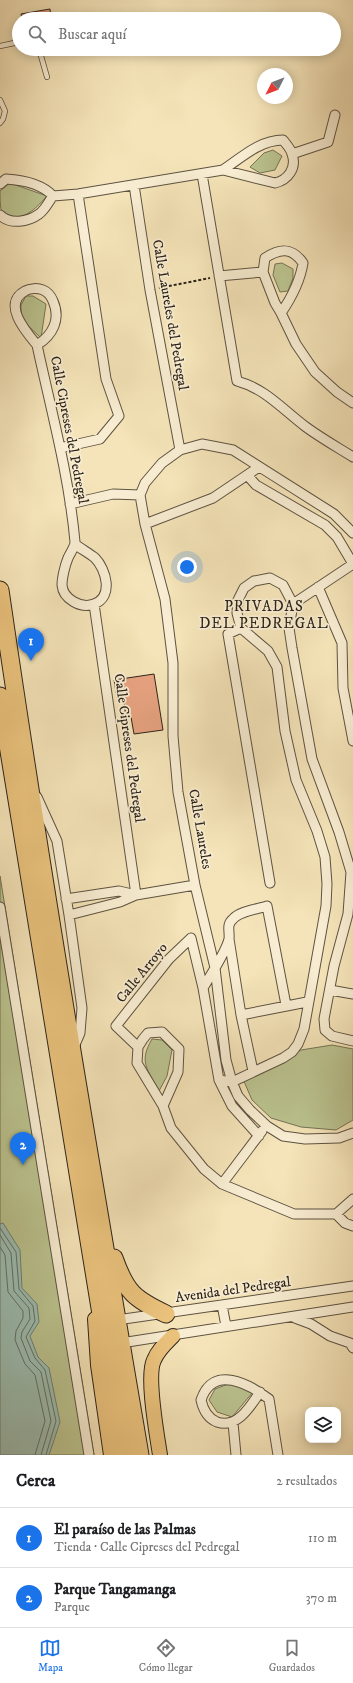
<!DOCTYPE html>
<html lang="es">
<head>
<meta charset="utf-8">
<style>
  body { margin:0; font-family:"IM FELL DW Pica",serif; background:#f2f2f2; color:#202124 }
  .controls { position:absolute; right:12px; bottom:12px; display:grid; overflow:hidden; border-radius:8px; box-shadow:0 2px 10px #0003 }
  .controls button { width:36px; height:36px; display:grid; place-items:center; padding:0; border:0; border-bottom:1px solid #e0e0e0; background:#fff; color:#202124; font:20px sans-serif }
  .compass { position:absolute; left:257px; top:68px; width:36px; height:36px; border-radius:50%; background:#fff; box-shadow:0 2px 10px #0003; rotate:228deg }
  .you { position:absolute; left:187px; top:567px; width:14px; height:14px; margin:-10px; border:3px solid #fff; border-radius:50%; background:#1a73e8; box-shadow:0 0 0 6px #1a73e833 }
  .badge { display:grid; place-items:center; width:26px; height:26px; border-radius:50%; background:#1a73e8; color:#fff; font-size:13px; font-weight:700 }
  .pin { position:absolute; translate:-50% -33px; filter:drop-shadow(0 1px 2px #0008) }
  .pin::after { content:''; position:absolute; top:21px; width:14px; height:12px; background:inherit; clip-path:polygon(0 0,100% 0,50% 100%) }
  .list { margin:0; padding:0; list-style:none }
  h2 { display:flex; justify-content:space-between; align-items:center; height:52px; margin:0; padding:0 16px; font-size:17px }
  h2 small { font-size:13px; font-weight:400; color:#757577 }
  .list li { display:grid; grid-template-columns:26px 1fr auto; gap:12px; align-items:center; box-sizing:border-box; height:60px; padding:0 16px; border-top:1px solid #e0e0e0 }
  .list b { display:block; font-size:15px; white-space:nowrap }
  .list p { margin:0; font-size:13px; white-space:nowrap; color:#757577 }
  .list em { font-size:13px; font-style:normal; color:#757577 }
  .icon { flex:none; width:22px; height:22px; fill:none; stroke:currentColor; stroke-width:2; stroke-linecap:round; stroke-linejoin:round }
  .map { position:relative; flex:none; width:353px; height:1455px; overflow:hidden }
  .search { position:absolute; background:#fff; box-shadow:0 2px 10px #0003; left:12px; right:12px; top:12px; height:44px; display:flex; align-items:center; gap:10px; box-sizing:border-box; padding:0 14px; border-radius:22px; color:#757577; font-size:15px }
  .sheet { height:172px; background:#fff }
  nav { display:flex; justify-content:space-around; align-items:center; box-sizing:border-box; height:56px; border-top:1px solid #e0e0e0; background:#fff; font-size:11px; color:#757577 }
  nav a { display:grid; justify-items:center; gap:2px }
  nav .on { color:#1a73e8 }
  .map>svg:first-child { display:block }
  .green { fill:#bbc490; stroke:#747455 }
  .water { fill:#9cbeb2; stroke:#6f8075 }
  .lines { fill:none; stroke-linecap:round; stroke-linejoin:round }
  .shore { stroke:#647066; stroke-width:1 }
  .building { fill:#e8a381; stroke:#2c231a }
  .lane-casing { stroke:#5e5342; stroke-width:6 }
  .street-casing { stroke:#5e5342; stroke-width:11 }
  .primary-casing { stroke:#2c231a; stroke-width:16 }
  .highway-casing { stroke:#2c231a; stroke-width:19 }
  .path { stroke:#2c231a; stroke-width:2; stroke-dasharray:3 2; stroke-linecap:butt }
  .lane { stroke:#f8edd2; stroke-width:4.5 }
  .street { stroke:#f8edd2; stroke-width:9 }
  .primary { stroke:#eac27c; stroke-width:14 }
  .highway { stroke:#eac27c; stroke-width:17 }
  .labels { text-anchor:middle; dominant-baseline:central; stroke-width:3.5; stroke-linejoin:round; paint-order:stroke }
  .street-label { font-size:14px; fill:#2c231a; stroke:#f8edd2 }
  .neighbourhood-label { font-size:15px; letter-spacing:1px; fill:#2c231a; stroke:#f8edd2 }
</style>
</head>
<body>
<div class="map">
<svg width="353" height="1455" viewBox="0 0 353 1455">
  <rect width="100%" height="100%" fill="#f5e4b9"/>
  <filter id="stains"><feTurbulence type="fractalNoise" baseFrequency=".005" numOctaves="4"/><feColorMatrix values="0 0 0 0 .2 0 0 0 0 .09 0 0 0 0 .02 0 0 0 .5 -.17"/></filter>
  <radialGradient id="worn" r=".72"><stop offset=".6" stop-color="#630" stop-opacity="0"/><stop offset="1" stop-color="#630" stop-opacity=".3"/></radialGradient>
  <path class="green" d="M273,150l9,6 -7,14 -15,3 -10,-6 14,-14z
    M10,183l37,13c-9,10 -21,24 -36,20 -4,-1 -8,-2 -10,-7 -1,-5 -1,-12 -1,-18z
    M282,263l11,6v9l-5,13 -8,1 -7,-17 2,-11z
    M26,296h7l13,8 -5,34 -20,-19v-14z
    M0,876l94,579h-94z
    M152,1039l10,1 10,10 -5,26 -8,15c-11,-22 -21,-28 -7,-52z
    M332,1045l21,4v71l-17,10 -35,-3 -30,-9 -19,-18 -9,-21 58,-29z
    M231,1383l22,9 -21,25 -15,-5 -8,-12 6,-11z"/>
  <path class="water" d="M3,1223l17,27 2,38 15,16 2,18 -9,14 8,21 11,11 11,54 -11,33h-49v-231z"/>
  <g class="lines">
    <path class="shore" d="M0,1228l16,24 3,37 14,17 2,15 -9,16 9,21 10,12 11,51 -10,34
      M0,1235l11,18 3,38 15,17 1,11 -8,13 -1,6 9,23 11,11 10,49 -10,34
      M0,1247l5,8 3,37 15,19v7l-7,13 -1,9 10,24 10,11 10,46 -10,34"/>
  </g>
  <path class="building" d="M50,9l1,10h-29l-1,-5z
    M154,674l9,56 -29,4 -3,-17h-5l-3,-20 -6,1 -3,-18z"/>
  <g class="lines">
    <g class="lane-casing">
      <path id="lane" d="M0,46l19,-4
        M39,49l8,28
        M0,100l5,11 -2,8 -3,4"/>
    </g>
    <g class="street-casing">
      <path id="street" d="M292,154l36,-12 7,-27
        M202,174l35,207c29,8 45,28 69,46 15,11 31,20 47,30
        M0,184l6,-5c16,1 36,5 47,17
        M134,185l16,105 30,160
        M0,215c10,10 28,7 39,-1 6,-4 10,-13 14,-18l25,-2 145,-24 52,13c13,-3 22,-15 17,-29 -1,-5 -6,-10 -9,-14 -23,0 -41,17 -60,30
        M219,276l44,-4
        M281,313c11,-16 19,-31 22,-50 -11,-16 -23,-15 -38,-5l-2,14 12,31 6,10 15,31 19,28 22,20 16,11
        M37,345c16,-10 24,-26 16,-44 -2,-5 -5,-9 -10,-11 -5,-2 -13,-2 -18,1 -24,13 2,42 12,54 14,65 32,130 38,197 0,5 -5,11 -7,16 -3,7 -6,20 -6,27 1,14 19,24 32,19 20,-7 12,-35 1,-46 -6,-5 -14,-9 -20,-14
        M60,448l40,-9 19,-23 -13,-37 -28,-185
        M247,475l9,10 69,40 12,12 16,27
        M70,504l43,-10 27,1
        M145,524l68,-26 46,-31
        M353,533l-19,-19 -101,-64 -31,-6 -22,6 -18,13 -17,20 -5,12 5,29 20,75 8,64v73l5,56 17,93 20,83 11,92 6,22 6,14 12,14 17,16 16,10 22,3 34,-1 14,-5
        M318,587l24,56 1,45 10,53
        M94,604l42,291
        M293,604l60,-40
        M241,628l-13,6 42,249
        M37,797l20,44 12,74 13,93 -2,25 -6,14
        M66,899l53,-8 17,4
        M0,907l89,548
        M69,915l51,-13 16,-7 59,-10
        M191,938l12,50 16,92 13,26 27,30
        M229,939l12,76 12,56
        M203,988c7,-12 23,-36 26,-49 1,-8 -3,-14 4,-20 7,-8 25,-10 34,-13l19,99
        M330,990l23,4
        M241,1015l66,-13
        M138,1047l-22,-21 53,-67 22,-21
        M219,1080l13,2 51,-24 9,-6 6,-8 6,-15 22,-123 1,-22 -2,-27 -8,-26 -21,-51 -11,-49 -8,-64 -9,-16 -27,-23 -4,-15 1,-13 6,-12 10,-7 16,-3 13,7 10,19 -4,24 3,20 20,111 27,73 12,40 -3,42 -14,52 -10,53 1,11 7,6 21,5
        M163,1106l15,-34 1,-23 -17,-17 -14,1 -5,6 -5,8 -1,16 26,43 8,22 33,41 18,15 72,30h42l9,9 8,3
        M222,1184l40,-53
        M336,1214l17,-15
        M222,1305l4,21
        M295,1318l16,6 19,12 20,7 3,5
        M117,1320l236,-34
        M121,1343l232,-36
        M260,1392c-10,15 -23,37 -43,30 -10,-4 -14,-13 -16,-22 12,-36 48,-16 68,-1l9,56
        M233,1423l3,32"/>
    </g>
    <g class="primary-casing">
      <path id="primary" d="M95,1319l3,46 13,90
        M160,1455c-3,-20 -14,-79 -6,-95 4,-10 11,-16 19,-24"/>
    </g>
    <g class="highway-casing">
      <path id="highway" d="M0,590c42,289 91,577 140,865
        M0,696l124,759
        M114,1258c12,34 20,41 52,56"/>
    </g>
    <path class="path" d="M159,288l51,-10"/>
    <use href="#lane" class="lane"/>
    <use href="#street" class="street"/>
    <use href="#primary" class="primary"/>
    <use href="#highway" class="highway"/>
  </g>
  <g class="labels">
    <g class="street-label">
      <text transform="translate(170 315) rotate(80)">Calle Laureles del Pedregal</text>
      <text transform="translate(69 430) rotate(79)">Calle Cipreses del Pedregal</text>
      <text transform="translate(129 748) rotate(82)">Calle Cipreses del Pedregal</text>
      <text transform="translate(200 829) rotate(80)">Calle Laureles</text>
      <text transform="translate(142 973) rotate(-51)">Calle Arroyo</text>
      <text transform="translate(233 1290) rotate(-8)">Avenida del Pedregal</text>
    </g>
    <g class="neighbourhood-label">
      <text x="264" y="606">PRIVADAS<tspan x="264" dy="17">DEL PEDREGAL</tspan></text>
    </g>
  </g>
  <rect width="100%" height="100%" filter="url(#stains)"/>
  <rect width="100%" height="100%" fill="url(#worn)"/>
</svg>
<div class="controls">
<button><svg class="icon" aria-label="layers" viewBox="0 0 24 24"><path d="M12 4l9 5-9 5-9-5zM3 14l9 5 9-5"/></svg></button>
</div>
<svg class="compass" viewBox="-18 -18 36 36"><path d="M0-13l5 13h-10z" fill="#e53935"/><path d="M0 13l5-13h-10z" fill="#757577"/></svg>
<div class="you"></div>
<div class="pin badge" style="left:31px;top:661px">1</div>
<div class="pin badge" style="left:23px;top:1165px">2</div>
<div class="search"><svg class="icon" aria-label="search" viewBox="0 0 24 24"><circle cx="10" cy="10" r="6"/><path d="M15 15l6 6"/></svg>Buscar aquí</div>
</div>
<section class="sheet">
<h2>Cerca<small>2 resultados</small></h2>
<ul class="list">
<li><span class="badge">1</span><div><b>El paraíso de las Palmas</b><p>Tienda · Calle Cipreses del Pedregal</p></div><em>110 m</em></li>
<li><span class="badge">2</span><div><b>Parque Tangamanga</b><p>Parque</p></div><em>370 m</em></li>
</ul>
</section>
<nav>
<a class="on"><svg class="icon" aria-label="map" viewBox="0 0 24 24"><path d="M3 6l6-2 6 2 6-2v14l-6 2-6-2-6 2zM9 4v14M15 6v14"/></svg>Mapa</a>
<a><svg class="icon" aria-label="directions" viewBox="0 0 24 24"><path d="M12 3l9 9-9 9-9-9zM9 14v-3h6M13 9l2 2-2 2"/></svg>Cómo llegar</a>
<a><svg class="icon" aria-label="saved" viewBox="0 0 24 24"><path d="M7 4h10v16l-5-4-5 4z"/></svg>Guardados</a>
</nav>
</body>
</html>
